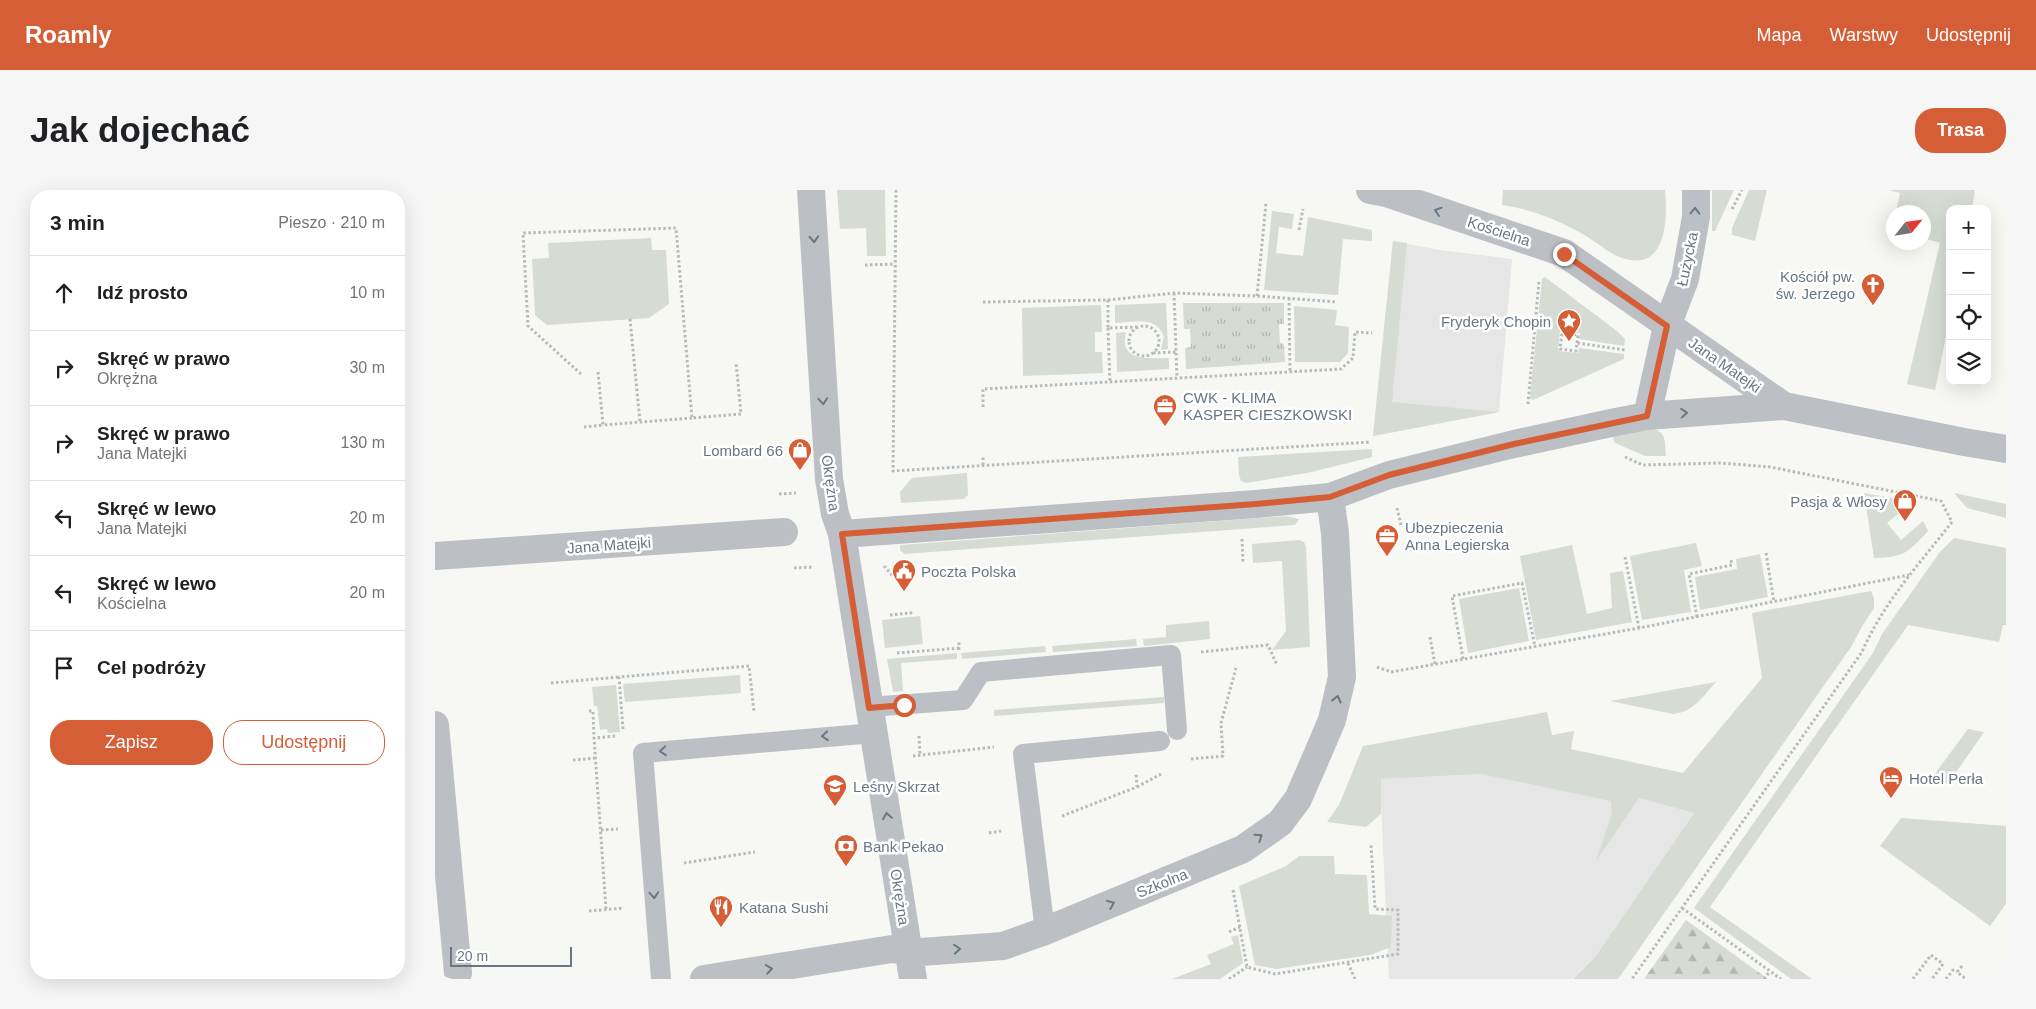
<!DOCTYPE html>
<html lang="pl">
<head>
<meta charset="utf-8">
<style>
  body { margin:0; font-family:Arial,sans-serif; background:#f6f6f6; color:#202124 }
  .controls { position:absolute; right:15px; top:15px; display:grid; overflow:hidden; border-radius:10px; box-shadow:0 5px 20px #0002 }
  .controls button { width:45px; height:45px; display:grid; place-items:center; padding:0; border:0; border-bottom:1px solid #e0e0e0; background:#fff; color:#202124; font:25px sans-serif }
  .compass { position:absolute; left:1451px; top:15px; width:45px; height:45px; border-radius:50%; background:#fff; box-shadow:0 5px 20px #0002; rotate:60deg }
  .scale { position:absolute; left:15px; bottom:12px; width:122px; box-sizing:border-box; padding-left:5px; border:2px solid #687783; border-top:0; font-size:14px; line-height:18px; white-space:nowrap; color:#687783; -webkit-text-stroke:4px #fff; paint-order:stroke }
  .stop { position:absolute; width:15px; height:15px; margin:-11px; border:4px solid #d55e37; border-radius:50%; background:#fff }
  .stop.end { background:#d55e37; border-color:#fff; box-shadow:0 1px 5px #0008 }
  .list { margin:0; padding:0; list-style:none }
  h2 { display:flex; justify-content:space-between; align-items:center; height:65px; margin:0; padding:0 20px; font-size:21px }
  h2 small { font-size:16px; font-weight:400; color:#757577 }
  .list li { display:grid; grid-template-columns:32px 1fr auto; gap:15px; align-items:center; box-sizing:border-box; height:75px; padding:0 20px; border-top:1px solid #e0e0e0 }
  .list b { display:block; font-size:19px; white-space:nowrap }
  .list p { margin:0; font-size:16px; white-space:nowrap; color:#757577 }
  .list em { font-size:16px; font-style:normal; color:#757577 }
  .actions { display:flex; gap:10px; padding:15px 20px }
  .actions a { flex:1; padding:11px 0; border:1px solid #d55e37; border-radius:20px; text-align:center; font-size:18px; color:#d55e37 }
  .actions .main { background:#d55e37; color:#fff }
  .icon { flex:none; width:28px; height:28px; fill:none; stroke:currentColor; stroke-width:2; stroke-linecap:round; stroke-linejoin:round }
  .map { position:relative; flex:none; width:1571px; height:789px; overflow:hidden; border-radius:20px }
  header { display:flex; align-items:center; gap:30px; box-sizing:border-box; height:70px; padding:0 25px; background:#d55e37; color:#fff }
  header strong { font-size:24px }
  nav { display:flex; gap:28px; margin-inline-start:auto; font-size:18px }
  .intro { display:flex; align-items:center; justify-content:space-between; box-sizing:border-box; height:120px; padding:0 30px }
  h1 { margin:0; font-size:35px }
  .button { padding:12px 22px; border-radius:20px; background:#d55e37; color:#fff; font-size:18px; font-weight:700 }
  main { display:flex; gap:30px; padding:0 30px }
  aside { flex:1; background:#fff; border-radius:20px; box-shadow:0 5px 20px #0002 }
  .map>svg:first-child { display:block }
  .built { fill:#e5e6e5 }
  .green { fill:#d6dbd4 }
  .forest { fill:url(#forest-firs) }
  .park { fill:url(#park-tufts) }
  .lines { fill:none; stroke-linecap:round; stroke-linejoin:round }
  .path { stroke:#b7babd; stroke-width:3; stroke-dasharray:2.5 2.5; stroke-linecap:butt }
  .service { stroke:#bcc0c4; stroke-width:20 }
  .pedestrian { stroke:#bcc0c4; stroke-width:28 }
  .minor { stroke:#bcc0c4; stroke-width:28 }
  .oneway { stroke:#687783 }
  .route { stroke:#d55e37; stroke-width:6 }
  .labels { text-anchor:middle; dominant-baseline:central; stroke-width:5; stroke-linejoin:round; paint-order:stroke }
  .street-label { font-size:15px; fill:#687783; stroke:#fff }
  .poi-label { font-size:15px; fill:#687783; stroke:#fff; text-anchor:start }
</style>
</head>
<body>
<header>
<strong>Roamly</strong>
<nav><a>Mapa</a><a>Warstwy</a><a>Udostępnij</a></nav>
</header>
<div class="intro"><h1>Jak dojechać</h1><a class="button">Trasa</a></div>
<main>
<aside>
<h2>3 min<small>Pieszo · 210 m</small></h2>
<ul class="list">
<li><svg class="icon" aria-label="ahead" viewBox="0 0 24 24"><path d="M12 20V5M6 11l6-6 6 6"/></svg><div><b>Idź prosto</b></div><em>10 m</em></li>
<li><svg class="icon" aria-label="right" viewBox="0 0 24 24"><path d="M7 20v-9h11M14 6l5 5-5 5"/></svg><div><b>Skręć w prawo</b><p>Okrężna</p></div><em>30 m</em></li>
<li><svg class="icon" aria-label="right" viewBox="0 0 24 24"><path d="M7 20v-9h11M14 6l5 5-5 5"/></svg><div><b>Skręć w prawo</b><p>Jana Matejki</p></div><em>130 m</em></li>
<li><svg class="icon" aria-label="left" viewBox="0 0 24 24"><path d="M17 20v-9H6M10 6l-5 5 5 5"/></svg><div><b>Skręć w lewo</b><p>Jana Matejki</p></div><em>20 m</em></li>
<li><svg class="icon" aria-label="left" viewBox="0 0 24 24"><path d="M17 20v-9H6M10 6l-5 5 5 5"/></svg><div><b>Skręć w lewo</b><p>Kościelna</p></div><em>20 m</em></li>
<li><svg class="icon" aria-label="arrive" viewBox="0 0 24 24"><path d="M6 21V4h12l-3 4 3 4H6"/></svg><div><b>Cel podróży</b></div></li>
</ul>
<div class="actions"><a class="main">Zapisz</a><a>Udostępnij</a></div>
</aside>
<div class="map">
<svg width="1571" height="789" viewBox="0 0 1571 789">
  <defs>
    <pattern id="forest-firs" width="22" height="20" patternUnits="userSpaceOnUse" patternTransform="scale(1.25)"><rect width="22" height="20" fill="#d6dbd4"/><path d="M5 1l3.5 6h-7zM16 11l3.5 6h-7z" fill="#b1b6b1"/></pattern>
    <pattern id="park-tufts" width="24" height="20" patternUnits="userSpaceOnUse" patternTransform="scale(1.25)"><rect width="24" height="20" fill="#d6dbd4"/><path d="M3 7l-1-3M5 7V3M7 7l1-3M15 17l-1-3M17 17v-4M19 17l1-3" fill="none" stroke="#b1b6b1"/></pattern>
  </defs>
  <rect width="100%" height="100%" fill="#f7f7f4"/>
  <path class="built" d="M958,51l47,9 72,9 -13,153 -126,24z
    M1047,584l157,24 55,15 -99,144 -23,22h-183l-9,-200z"/>
  <path class="green" d="M402,0h48l1,66h-19l-1,-28 -26,1z
    M1068,0h162c3,31 1,85 -46,67 -14,-6 -27,-19 -42,-26 -24,-13 -48,-22 -75,-26z
    M1277,0h22l-19,41h-3z
    M1314,0h18l-12,51 -23,-6v-7z
    M1454,0h86l-3,19h-22v108l-15,73 -28,-6 33,-141 -16,-5 -1,-26h-27l4,-19z
    M837,21l22,3 -2,15 -13,-2 -3,26 27,3 5,-39 64,13v11l-29,-2 -5,56 -74,-5z
    M216,48l1,12h14l3,54 -20,14 -102,7 -12,-10 -3,-56 17,-1 -1,-15z
    M958,51l14,2 -15,159 107,10 -126,24z
    M1110,87l72,54 8,8 -1,7 -45,-7 1,-6 -20,-2 -2,20 20,2 1,-5 45,6v5l-91,41 -3,-2 12,-119z
    M731,113l2,46 -7,1 3,-13c-8,-23 -30,-14 -49,-14v-18z
    M666,115l1,27h-7v20h7l1,21 -80,3 -1,-68z
    M859,116l43,4 -2,15 14,2 -1,26 -8,9h-45z
    M691,142c-8,31 24,26 43,26v11l-52,3 -1,-39z
    M1219,239c13,4 11,15 12,27h-21l-30,-13 -2,-5 1,-2z
    M937,259v8l-65,16 -61,10 -5,-2 -2,-6 -1,-18z
    M532,283l1,22 -4,4 -63,4 -1,-11 12,-14z
    M1429,303l40,7 5,5 -22,18 14,17 22,-19 5,10c-21,22 -23,26 -54,27z
    M1519,303l52,11v14l-39,-10z
    M851,326l13,3 -4,6 -391,29 -4,-4v-5z
    M1519,348l52,10v77h-3l-4,17 -91,-17 -198,282 102,72h-21l-97,-71 179,-255 9,-19 58,-82z
    M864,350l5,2 2,5 4,100 -38,3 14,-19 -4,-70 -29,2 -1,-19z
    M1261,353l6,23 -18,4 7,42 -49,8 -12,-64z
    M1137,355l15,69 25,-6 -2,-35 13,-2 9,51 -96,18 -16,-84z
    M1325,364l8,43 -68,13 -5,-33 42,-8 -1,-10z
    M1084,398l10,53 -61,12 -9,-54z
    M1436,401l3,7v10l-11,17 -12,22 -233,332h-45l22,-22 99,-144 -55,-15 -43,63 16,-48 -1,-12 -129,-27 -101,5v35l-15,13 -39,-5 12,-17 24,-59 184,-34 5,23 22,-4 -3,18 112,24 79,-95 -10,-65z
    M485,426l3,28 -38,4 -3,-28z
    M774,431l1,18 -66,7 -1,-7 23,-2v-12z
    M701,449l1,7 -84,6 -1,-6z
    M610,456l1,6 -84,7 -1,-6z
    M522,463v6l-56,4 2,28 -10,1 -6,-33z
    M305,485l1,18 -116,9 -2,-18z
    M1281,492c-12,13 -23,31 -43,32l-63,-13z
    M181,495l4,47 -12,1 -1,-4 -7,1 -3,-24h-3l-2,-19z
    M729,507v6l-170,13v-6z
    M1533,539l16,3 -36,52 -17,-5z
    M1466,628l105,8v78l-16,22 -110,-80z
    M864,666h35l1,18 32,1 2,39 23,2 -1,31 -21,8 -94,14 -21,-4 -16,-79 47,-20z
    M803,745l5,28 -23,16h-48l39,-15 -4,-9 27,-11 -3,-7z"/>
  <path class="forest" d="M1251,730l82,59h-124z"/>
  <path class="park" d="M748,113h101v21h-5l1,19 4,1 1,18 -99,7 -1,-21 6,-1 -1,-18h-6z"/>
  <g class="lines">
    <path class="path" d="M461,0l-3,281 478,-29
      M1297,19l10,-19
      M864,40l4,-21
      M430,75l30,-1
      M739,103l3,85
      M822,106l9,-93
      M854,108l1,74
      M673,110v28l30,-1
      M548,112l125,-2 66,-7 83,3 80,6
      M195,129l10,103
      M694 151a15 15 0 1 1 30 0a15 15 0 1 1-30 0Z
      M673,138l2,54
      M1142,153l1,-8 -16,-2 -2,16 16,2 1,-8 48,7
      M718,163l23,-1
      M163,182l5,53 89,-7
      M146,184l-53,-48 -5,-93 153,-5 16,190 49,-4 -5,-52
      M1093,214l11,-123
      M548,217v-18l358,-20 12,-11 2,-26 17,1
      M149,237l19,-2
      M1190,267l18,8 77,-2 50,4 171,34 11,21c-32,41 -69,81 -90,130l-230,327
      M548,275v-9
      M344,304l17,-1
      M962,318l4,17
      M807,349l1,24
      M1331,363l8,49
      M1190,367l14,71
      M449,376l8,9
      M359,378l18,-1
      M455,425l21,-2 -1,-3
      M1262,427l-8,-43 43,-9 -1,-5
      M995,447l5,27
      M524,460v-9
      M766,462l67,-7 9,20
      M462,463l63,-5
      M1028,469l-11,-63 70,-13 13,64
      M942,477l14,5 248,-44 270,-53
      M116,493l68,-6
      M154,521h4l1,27
      M188,539l-4,-52 130,-11 5,46
      M484,546l1,19
      M478,566l81,-9
      M756,569l32,-3 -2,-33 15,-55
      M138,570l23,-2
      M702,597l24,-13
      M627,626l75,-29 -1,-13
      M166,640l17,-1
      M554,643l12,-2
      M249,673l71,-11
      M798,700l14,77 28,7 123,-20v-44l-23,-1 -4,-65
      M1247,718l99,71
      M171,719l-12,-171 22,-2
      M154,721l35,-3
      M794,742l11,-5
      M913,773l7,16
      M1527,776l-5,6 9,7
      M794,789l18,-12
      M1329,789l6,-8
      M1478,789l18,-24 12,9 -11,15
      M1511,789l7,-9 4,2"/>
    <path class="service" d="M434,517l94,-7 18,-28 190,-17 6,75
      M610,741l-22,-177 137,-13
      M226,789l-18,-226 231,-20"/>
    <path class="pedestrian" d="M0,366l349,-24
      M0,535l23,248"/>
    <path class="minor" d="M376,0l18,289 6,35 7,20 71,445
      M935,0l16,3 178,60 220,153
      M1212,226l20,-90 18,-47 11,-62v-27
      M407,344l414,-30 74,-7 59,-22 125,-31 97,-21 36,-7 137,-10 180,36 42,7
      M269,789l188,-30 29,3 82,-6 42,-15 198,-82 37,-26 18,-24 20,-46 14,-33 10,-43 -7,-144 -5,-36"/>
  </g>
  <defs><path id="oneway-chevron" d="M-2-3.5L2.5 0L-2 3.5" fill="none" stroke-width="1.6" stroke-linecap="round" stroke-linejoin="round" transform="scale(1.25)"/></defs>
  <g class="oneway">
    <use href="#oneway-chevron" transform="translate(1003 21) rotate(-161)"/>
    <use href="#oneway-chevron" transform="translate(1260 21) rotate(-89)"/>
    <use href="#oneway-chevron" transform="translate(379 49) rotate(87)"/>
    <use href="#oneway-chevron" transform="translate(388 211) rotate(86)"/>
    <use href="#oneway-chevron" transform="translate(1249 223) rotate(-4)"/>
    <use href="#oneway-chevron" transform="translate(902 509) rotate(-76)"/>
    <use href="#oneway-chevron" transform="translate(390 546) rotate(175)"/>
    <use href="#oneway-chevron" transform="translate(228 561) rotate(175)"/>
    <use href="#oneway-chevron" transform="translate(452 626) rotate(-99)"/>
    <use href="#oneway-chevron" transform="translate(824 647) rotate(-34)"/>
    <use href="#oneway-chevron" transform="translate(219 705) rotate(86)"/>
    <use href="#oneway-chevron" transform="translate(676 714) rotate(-22)"/>
    <use href="#oneway-chevron" transform="translate(522 759) rotate(-5)"/>
    <use href="#oneway-chevron" transform="translate(334 779) rotate(-9)"/>
  </g>
  <g class="lines">
    <path class="route" d="M469,515l-35,3 -27,-174 414,-30 74,-7 59,-22 125,-31 133,-28 20,-90 -103,-72"/>
  </g>
  <defs>
    <g id="church-pin" transform="scale(1.25)"><path d="M0 17L-7.5 6A9.5 9.5 0 1 1 7.5 6Z" fill="#d55e37" stroke="#fff"/><path d="M-1.2-6h2.4v3.5h3.3v2.4h-3.3V6h-2.4V-.1h-3.3v-2.4h3.3Z" fill="#fff"/></g>
    <g id="sight-pin" transform="scale(1.25)"><path d="M0 17L-7.5 6A9.5 9.5 0 1 1 7.5 6Z" fill="#d55e37" stroke="#fff"/><path d="M0-6L1.8-2.2L6-1.7L2.9 1.2L3.7 5.4L0 3.3L-3.7 5.4L-2.9 1.2L-6-1.7L-1.8-2.2Z" fill="#fff"/></g>
    <g id="office-pin" transform="scale(1.25)"><path d="M0 17L-7.5 6A9.5 9.5 0 1 1 7.5 6Z" fill="#d55e37" stroke="#fff"/><path d="M-6-3h4V-5.5h4V-3h4V5H-6ZM-1-4.5V-3h2v-1.5ZM-6 0V1H6V0Z" fill="#fff"/></g>
    <g id="shop-pin" transform="scale(1.25)"><path d="M0 17L-7.5 6A9.5 9.5 0 1 1 7.5 6Z" fill="#d55e37" stroke="#fff"/><path d="M-5-2.5h2.3a2.7 3.5 0 0 1 5.4 0H5L5.5 6h-11ZM-1.5-2.5h3a1.5 2.3 0 0 0-3 0Z" fill="#fff"/></g>
    <g id="civic-pin" transform="scale(1.25)"><path d="M0 17L-7.5 6A9.5 9.5 0 1 1 7.5 6Z" fill="#d55e37" stroke="#fff"/><path d="M-.6-6.5H3V-4.5H.6V-3L4-1V1h2V6H-6V1h2V-1L-.6-3ZM-1.2 2.5V6h2.4V2.5Z" fill="#fff"/></g>
    <g id="hotel-pin" transform="scale(1.25)"><path d="M0 17L-7.5 6A9.5 9.5 0 1 1 7.5 6Z" fill="#d55e37" stroke="#fff"/><path d="M-6-4.5h1.5V1H6V5H4.5V3h-9V5H-6ZM-4 0a1.8 1.8 0 1 1 3.6 0ZM.5 0V-2.5h3Q6-2.5 6 0Z" fill="#fff"/></g>
    <g id="school-pin" transform="scale(1.25)"><path d="M0 17L-7.5 6A9.5 9.5 0 1 1 7.5 6Z" fill="#d55e37" stroke="#fff"/><path d="M0-5L7-2L0 1L-7-2ZM-4 1L0 2.5L4 1V4Q0 6-4 4Z" fill="#fff"/></g>
    <g id="bank-pin" transform="scale(1.25)"><path d="M0 17L-7.5 6A9.5 9.5 0 1 1 7.5 6Z" fill="#d55e37" stroke="#fff"/><path d="M-6-4H6V4H-6ZM0-2.3a2.3 2.3 0 1 0 0 4.6a2.3 2.3 0 1 0 0-4.6Z" fill="#fff"/></g>
    <g id="restaurant-pin" transform="scale(1.25)"><path d="M0 17L-7.5 6A9.5 9.5 0 1 1 7.5 6Z" fill="#d55e37" stroke="#fff"/><path d="M-5-6h1v4h1v-4h1v4h1v-4h1v5L-1.5 .5V6h-2V.5L-5-1ZM5-6V6H3V1.5H1.5Q1.5-4 5-6Z" fill="#fff"/></g>
  </defs>
  <g fill-rule="evenodd">
    <use href="#church-pin" x="1438" y="95"/>
    <use href="#sight-pin" x="1134" y="131"/>
    <use href="#office-pin" x="730" y="216"/>
    <use href="#shop-pin" x="365" y="260"/>
    <use href="#shop-pin" x="1470" y="311"/>
    <use href="#office-pin" x="952" y="346"/>
    <use href="#civic-pin" x="469" y="381"/>
    <use href="#hotel-pin" x="1456" y="588"/>
    <use href="#school-pin" x="400" y="596"/>
    <use href="#bank-pin" x="411" y="656"/>
    <use href="#restaurant-pin" x="286" y="717"/>
  </g>
  <g class="labels">
    <g class="street-label">
      <text transform="translate(1064 41) rotate(18)">Kościelna</text>
      <text transform="translate(1252 69) rotate(-78)">Łużycka</text>
      <text transform="translate(1290 175) rotate(35)">Jana Matejki</text>
      <text transform="translate(396 293) rotate(82)">Okrężna</text>
      <text transform="translate(174 355) rotate(-4)">Jana Matejki</text>
      <text transform="translate(727 693) rotate(-22)">Szkolna</text>
      <text transform="translate(465 707) rotate(81)">Okrężna</text>
    </g>
    <g class="poi-label">
      <text x="1420" y="86" text-anchor="end">Kościół pw.<tspan x="1420" dy="17">św. Jerzego</tspan></text>
      <text x="1116" y="131" text-anchor="end">Fryderyk Chopin</text>
      <text x="748" y="207">CWK - KLIMA<tspan x="748" dy="17">KASPER CIESZKOWSKI</tspan></text>
      <text x="348" y="260" text-anchor="end">Lombard 66</text>
      <text x="1452" y="311" text-anchor="end">Pasja &amp; Włosy</text>
      <text x="970" y="337">Ubezpieczenia<tspan x="970" dy="17">Anna Legierska</tspan></text>
      <text x="486" y="381">Poczta Polska</text>
      <text x="1474" y="588">Hotel Perła</text>
      <text x="418" y="596">Leśny Skrzat</text>
      <text x="428" y="656">Bank Pekao</text>
      <text x="304" y="717">Katana Sushi</text>
    </g>
  </g>
</svg>
<div class="controls">
<button>+</button>
<button>−</button>
<button><svg class="icon" aria-label="locate" viewBox="0 0 24 24"><circle cx="12" cy="12" r="6"/><path d="M12 2v4M12 18v4M2 12h4M18 12h4"/></svg></button>
<button><svg class="icon" aria-label="layers" viewBox="0 0 24 24"><path d="M12 4l9 5-9 5-9-5zM3 14l9 5 9-5"/></svg></button>
</div>
<svg class="compass" viewBox="-18 -18 36 36"><path d="M0-13l5 13h-10z" fill="#e53935"/><path d="M0 13l5-13h-10z" fill="#757577"/></svg>
<div class="scale">20 m</div>
<div class="stop" style="left:469px;top:515px"></div>
<div class="stop end" style="left:1129px;top:64px"></div>
</div>
</main>
</body>
</html>
